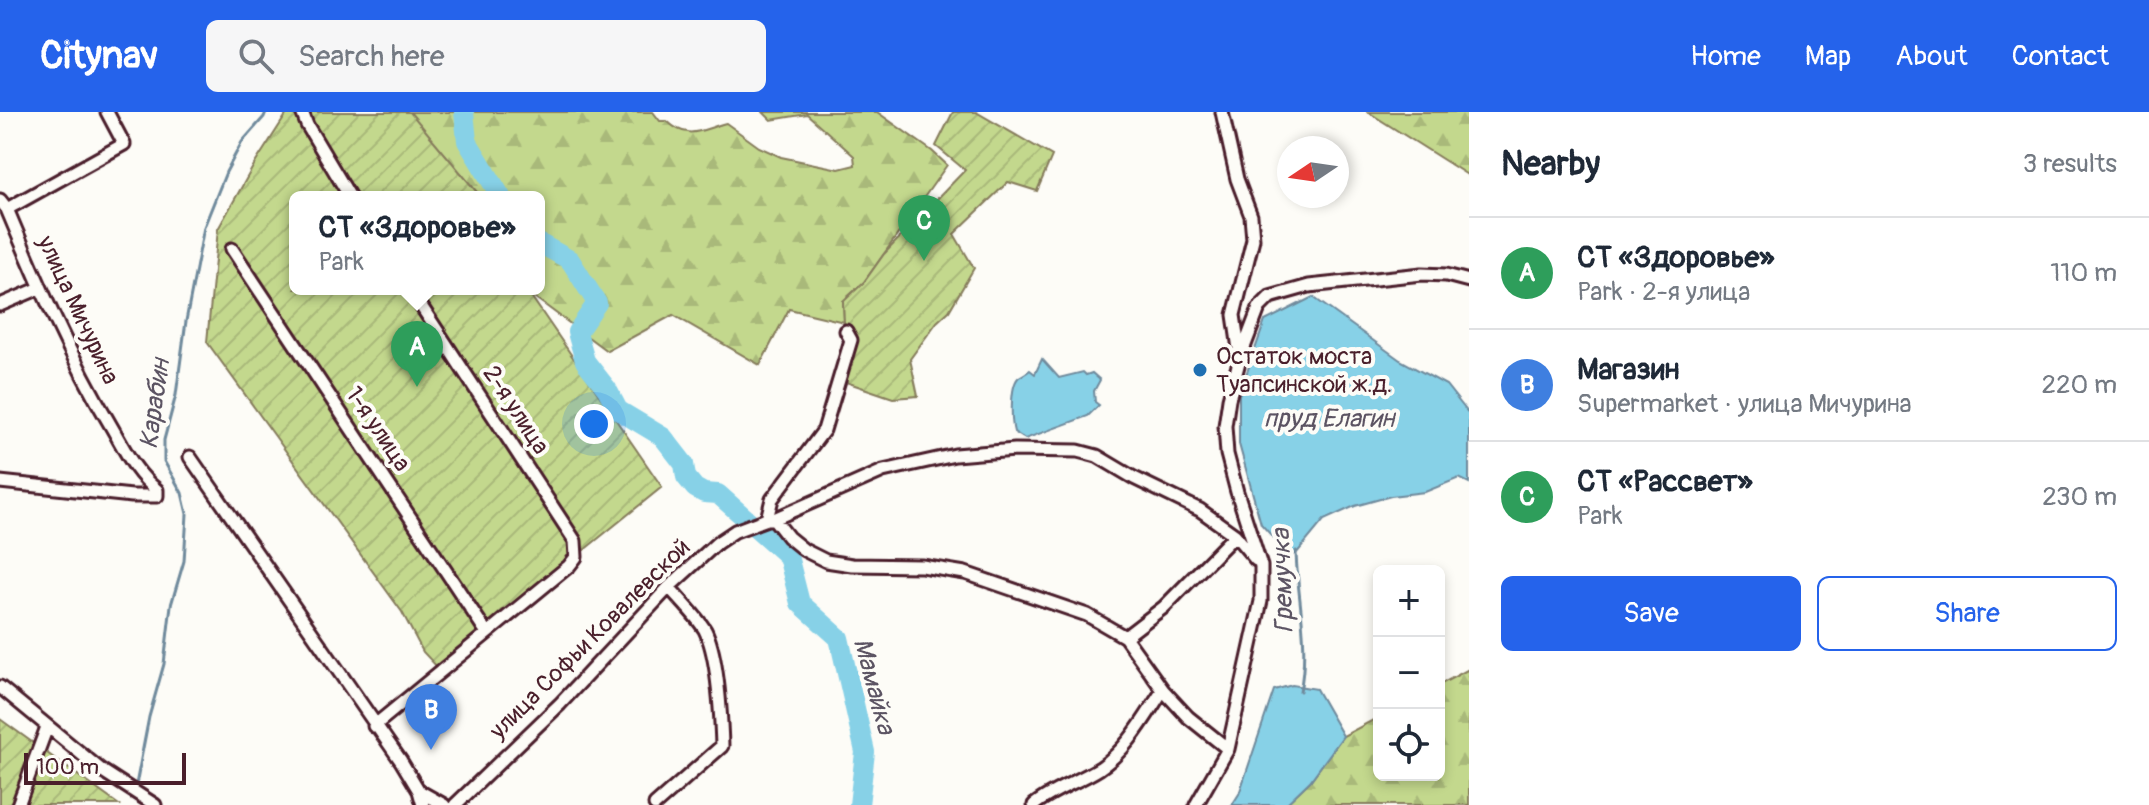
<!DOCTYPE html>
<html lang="en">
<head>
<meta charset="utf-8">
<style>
  body { margin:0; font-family:Pangolin,sans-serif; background:#f6f6f7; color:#1f2937 }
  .controls { position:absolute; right:24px; bottom:24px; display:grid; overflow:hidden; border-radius:12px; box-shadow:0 4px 12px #0003 }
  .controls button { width:72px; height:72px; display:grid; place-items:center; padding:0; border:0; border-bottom:2px solid #e0e1e3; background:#fff; color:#1f2937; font:40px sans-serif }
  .compass { position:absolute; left:1277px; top:24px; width:72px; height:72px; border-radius:50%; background:#fff; box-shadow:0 4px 12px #0003; rotate:257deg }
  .scale { position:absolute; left:24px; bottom:20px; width:162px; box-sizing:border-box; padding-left:8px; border:4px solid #4a1f2b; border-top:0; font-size:22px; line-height:28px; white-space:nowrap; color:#4a1f2b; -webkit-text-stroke:6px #fdfcf7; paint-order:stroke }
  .you { position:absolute; left:594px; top:312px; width:28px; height:28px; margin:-20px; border:6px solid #fff; border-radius:50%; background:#1a73e8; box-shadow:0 0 0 12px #1a73e833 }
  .badge { display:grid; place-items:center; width:52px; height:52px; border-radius:50%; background:#2563eb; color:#fff; font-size:26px; font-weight:700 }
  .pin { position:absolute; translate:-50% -66px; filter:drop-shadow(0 2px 4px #0008) }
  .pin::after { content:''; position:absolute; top:42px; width:28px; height:24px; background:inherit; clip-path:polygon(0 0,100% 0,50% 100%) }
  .popup { position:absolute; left:289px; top:79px; width:256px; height:104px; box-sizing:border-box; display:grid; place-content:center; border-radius:12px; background:#fff; filter:drop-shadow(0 2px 6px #0005); font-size:26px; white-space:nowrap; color:#747a83 }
  .popup b { font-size:30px; color:#1f2937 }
  .popup::after { content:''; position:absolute; left:50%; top:100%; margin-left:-16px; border:16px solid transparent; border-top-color:#fff }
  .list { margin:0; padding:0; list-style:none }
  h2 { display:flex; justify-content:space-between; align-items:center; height:104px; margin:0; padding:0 32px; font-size:34px }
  h2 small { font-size:26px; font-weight:400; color:#747a83 }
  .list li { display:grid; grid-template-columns:52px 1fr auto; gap:24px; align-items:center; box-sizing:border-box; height:112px; padding:0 32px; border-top:2px solid #e0e1e3 }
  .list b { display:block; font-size:30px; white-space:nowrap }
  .list p { margin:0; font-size:26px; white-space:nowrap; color:#747a83 }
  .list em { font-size:26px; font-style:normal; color:#747a83 }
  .actions { display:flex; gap:16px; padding:24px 32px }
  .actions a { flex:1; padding:18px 0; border:2px solid #2563eb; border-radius:12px; text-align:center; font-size:28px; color:#2563eb }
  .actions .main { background:#2563eb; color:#fff }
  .icon { flex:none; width:44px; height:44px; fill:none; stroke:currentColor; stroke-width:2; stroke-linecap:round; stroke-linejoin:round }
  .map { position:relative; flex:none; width:1469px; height:693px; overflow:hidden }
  header { display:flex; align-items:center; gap:48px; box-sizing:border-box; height:112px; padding:0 40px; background:#2563eb; color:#fff }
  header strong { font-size:38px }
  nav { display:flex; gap:44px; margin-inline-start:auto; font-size:28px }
  .search { width:560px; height:72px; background:#f6f6f7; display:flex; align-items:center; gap:20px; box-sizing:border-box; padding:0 28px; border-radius:12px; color:#747a83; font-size:30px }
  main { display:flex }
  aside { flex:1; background:#fff }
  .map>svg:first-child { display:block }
  .forest { fill:url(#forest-firs); stroke:#867c5c; stroke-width:2 }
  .garden { fill:url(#garden-furrows); stroke:#867c5c; stroke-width:2 }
  .water { fill:#87d1e7; stroke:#6f8a9c; stroke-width:2 }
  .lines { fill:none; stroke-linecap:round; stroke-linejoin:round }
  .stream { stroke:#6f8a9c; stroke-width:3 }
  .river { stroke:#87d1e7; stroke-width:20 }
  .minor-casing { stroke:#4a1f2b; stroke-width:17 }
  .minor { stroke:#fdfcf7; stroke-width:11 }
  .poi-dot { fill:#1f6fb2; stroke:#fdfcf7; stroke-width:3 }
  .labels { text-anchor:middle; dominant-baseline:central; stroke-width:8; stroke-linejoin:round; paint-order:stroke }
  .street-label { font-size:24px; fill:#4a1f2b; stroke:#fdfcf7 }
  .poi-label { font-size:24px; fill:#4a1f2b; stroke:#fdfcf7; text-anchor:start }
  .water-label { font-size:26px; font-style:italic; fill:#5c5463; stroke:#fdfcf7 }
</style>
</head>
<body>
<header>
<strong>Citynav</strong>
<div class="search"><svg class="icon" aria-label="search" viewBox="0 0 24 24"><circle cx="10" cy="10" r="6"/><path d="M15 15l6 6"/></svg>Search here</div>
<nav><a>Home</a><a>Map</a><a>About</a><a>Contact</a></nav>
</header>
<main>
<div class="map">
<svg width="1469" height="693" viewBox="0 0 1469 693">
  <defs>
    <pattern id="forest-firs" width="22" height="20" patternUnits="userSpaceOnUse" patternTransform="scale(2)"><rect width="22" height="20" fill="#c3d88d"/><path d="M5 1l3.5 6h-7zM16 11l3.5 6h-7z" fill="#a9b97a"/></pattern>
    <pattern id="garden-furrows" width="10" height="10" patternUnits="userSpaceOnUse" patternTransform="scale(2)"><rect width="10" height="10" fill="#c3d88d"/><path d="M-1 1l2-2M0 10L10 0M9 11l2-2" fill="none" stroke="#a9b97a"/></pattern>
  </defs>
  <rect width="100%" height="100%" fill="#fdfcf7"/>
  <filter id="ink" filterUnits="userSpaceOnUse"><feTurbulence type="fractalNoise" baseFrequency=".0125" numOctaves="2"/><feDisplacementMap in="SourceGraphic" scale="16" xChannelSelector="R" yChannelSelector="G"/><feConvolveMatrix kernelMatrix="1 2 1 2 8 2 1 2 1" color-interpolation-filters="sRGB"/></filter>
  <g filter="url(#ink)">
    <path class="forest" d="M409,0h244l7,9h7c21,20 33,9 59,2l33,24 22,10 58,12 16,-4 -1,-9 -47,-42 -36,6 -8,-8h114l55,39 15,14 -83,117 -21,19 1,21 -55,-13 -29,56 -87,-50 -66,36 -81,-60v-2h13v-92h-58z
      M1368,0h101v64z
      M1469,557v136h-184l25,-24 33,-45 36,-19v58h60v-90z"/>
    <path class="garden" d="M288,0h122l71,85h-186v92h231l136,198 -224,181 -15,-16 -21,-40 -195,-270 11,-113 36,-64z
      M953,0h23l76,44 -15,35 -29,-9 -54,52 20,34 -25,43 -12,11 -27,37 8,37 -25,2 -47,-16 9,-38 -11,-22 -1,-20 21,-20 20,-28 81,-84 -29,-24z
      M0,607l119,86h-119z"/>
    <path class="water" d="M1313,185l87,63 46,25 23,29v69l-10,-5 -34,14 -34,4 -36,10 -31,14 -28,34 -7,1 -28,-31 -22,-80v-49l26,-74z
      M1042,247l17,19 24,-6 3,3 6,-2 8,7 -6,11 1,11 4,3 -11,11 -63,23 -11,-7c-3,-11 -4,-45 4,-54 1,-1 10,-6 12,-8l5,4z
      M1292,573l24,4 27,47 -33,45 -25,24h-53l7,-11 35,-104z"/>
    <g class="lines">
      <path class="stream" d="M1296,439c1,47 14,93 4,140
        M135,678l14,-73 15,-53 7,-59 13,-44 3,-47 -5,-21 -18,-32v-21l12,-45 10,-74 18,-94 22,-55 16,-30 22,-25 2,-5"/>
      <path class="river" d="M464,0l3,29 34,56
        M539,131l31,17 27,43 -20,29 8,29 22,28 11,21 45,27 21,27 2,13 9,11 9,5 14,1 70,62 12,47 39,35 26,114 -6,53"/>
      <g class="minor-casing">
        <path id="minor" d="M302,0l5,13 43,72
          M1222,0l15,67 14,37 2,23 -19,76 6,41
          M0,88l7,9c31,74 63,148 104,217 14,24 24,47 46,64v6h-25l-132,-14
          M7,97l117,-65 -17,-32
          M232,137l255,384
          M0,193l40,-17
          M190,345l211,304 18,30 4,14
          M767,407h7l109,-48 72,-16 60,-5 63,1 19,5 37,22 66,32 35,25 21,25
          M774,407l14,18 16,13 22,11 26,4 70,1 43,7 122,42 38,22 38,53 25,27 40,32
          M1125,525l39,-30 71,-72
          M0,575l101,83 54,35
          M374,614l195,-160 7,-9 -1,-16 -165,-252
          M419,679l25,14
          M18,693l29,-78
          M455,693l105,-101 109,-117 48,-44 18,-12 32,-12 5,-20 52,-69 27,-90 -5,-9
          M655,693l67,-59c-1,-30 -4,-90 -17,-116 -9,-15 -25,-30 -36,-43
          M1034,693c20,-16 44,-23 66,-37 28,-19 45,-51 63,-78
          M1196,693l32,-56 33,-148v-35l-24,-74 -10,-38 -2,-28 4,-27 11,-41 19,-50 11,-11 39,-11 113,-12 24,1 23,6"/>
      </g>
      <use href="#minor" class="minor"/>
    </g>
  </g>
  <circle class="poi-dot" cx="1200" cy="258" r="8"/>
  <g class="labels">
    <g class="street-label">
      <text transform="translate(78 198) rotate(65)">улица Мичурина</text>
      <text transform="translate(516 298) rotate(57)">2-я улица</text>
      <text transform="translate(378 317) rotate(56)">1-я улица</text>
      <text transform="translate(590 527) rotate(-45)">улица Софьи Ковалевской</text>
    </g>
    <g class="poi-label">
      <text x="1216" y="244">Остаток моста<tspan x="1216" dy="28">Туапсинской ж.д.</tspan></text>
    </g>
    <g class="water-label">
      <text transform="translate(155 292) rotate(-82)">Карабин</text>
      <text x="1329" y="307">пруд Елагин</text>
      <text transform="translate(1283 469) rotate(-92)">Гремучка</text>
      <text transform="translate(874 574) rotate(75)">Мамайка</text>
    </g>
  </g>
</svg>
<div class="controls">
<button>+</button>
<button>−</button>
<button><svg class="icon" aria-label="locate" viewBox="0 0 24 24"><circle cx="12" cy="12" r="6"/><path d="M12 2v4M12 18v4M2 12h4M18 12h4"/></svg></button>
</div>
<svg class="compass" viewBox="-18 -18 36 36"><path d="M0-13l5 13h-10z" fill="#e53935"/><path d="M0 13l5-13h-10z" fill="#747a83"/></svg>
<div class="scale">100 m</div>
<div class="you"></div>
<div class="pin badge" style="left:417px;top:275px;background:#2e9e5b">A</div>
<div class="popup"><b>СТ «Здоровье»</b>Park</div>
<div class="pin badge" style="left:431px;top:638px;background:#3f7fe0">B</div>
<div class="pin badge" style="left:924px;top:149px;background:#2e9e5b">C</div>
</div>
<aside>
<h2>Nearby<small>3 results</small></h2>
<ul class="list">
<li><span class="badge" style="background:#2e9e5b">A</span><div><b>СТ «Здоровье»</b><p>Park · 2-я улица</p></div><em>110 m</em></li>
<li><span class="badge" style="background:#3f7fe0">B</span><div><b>Магазин</b><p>Supermarket · улица Мичурина</p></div><em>220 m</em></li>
<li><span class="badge" style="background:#2e9e5b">C</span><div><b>СТ «Рассвет»</b><p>Park</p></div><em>230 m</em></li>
</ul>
<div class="actions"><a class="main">Save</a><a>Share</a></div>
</aside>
</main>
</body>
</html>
